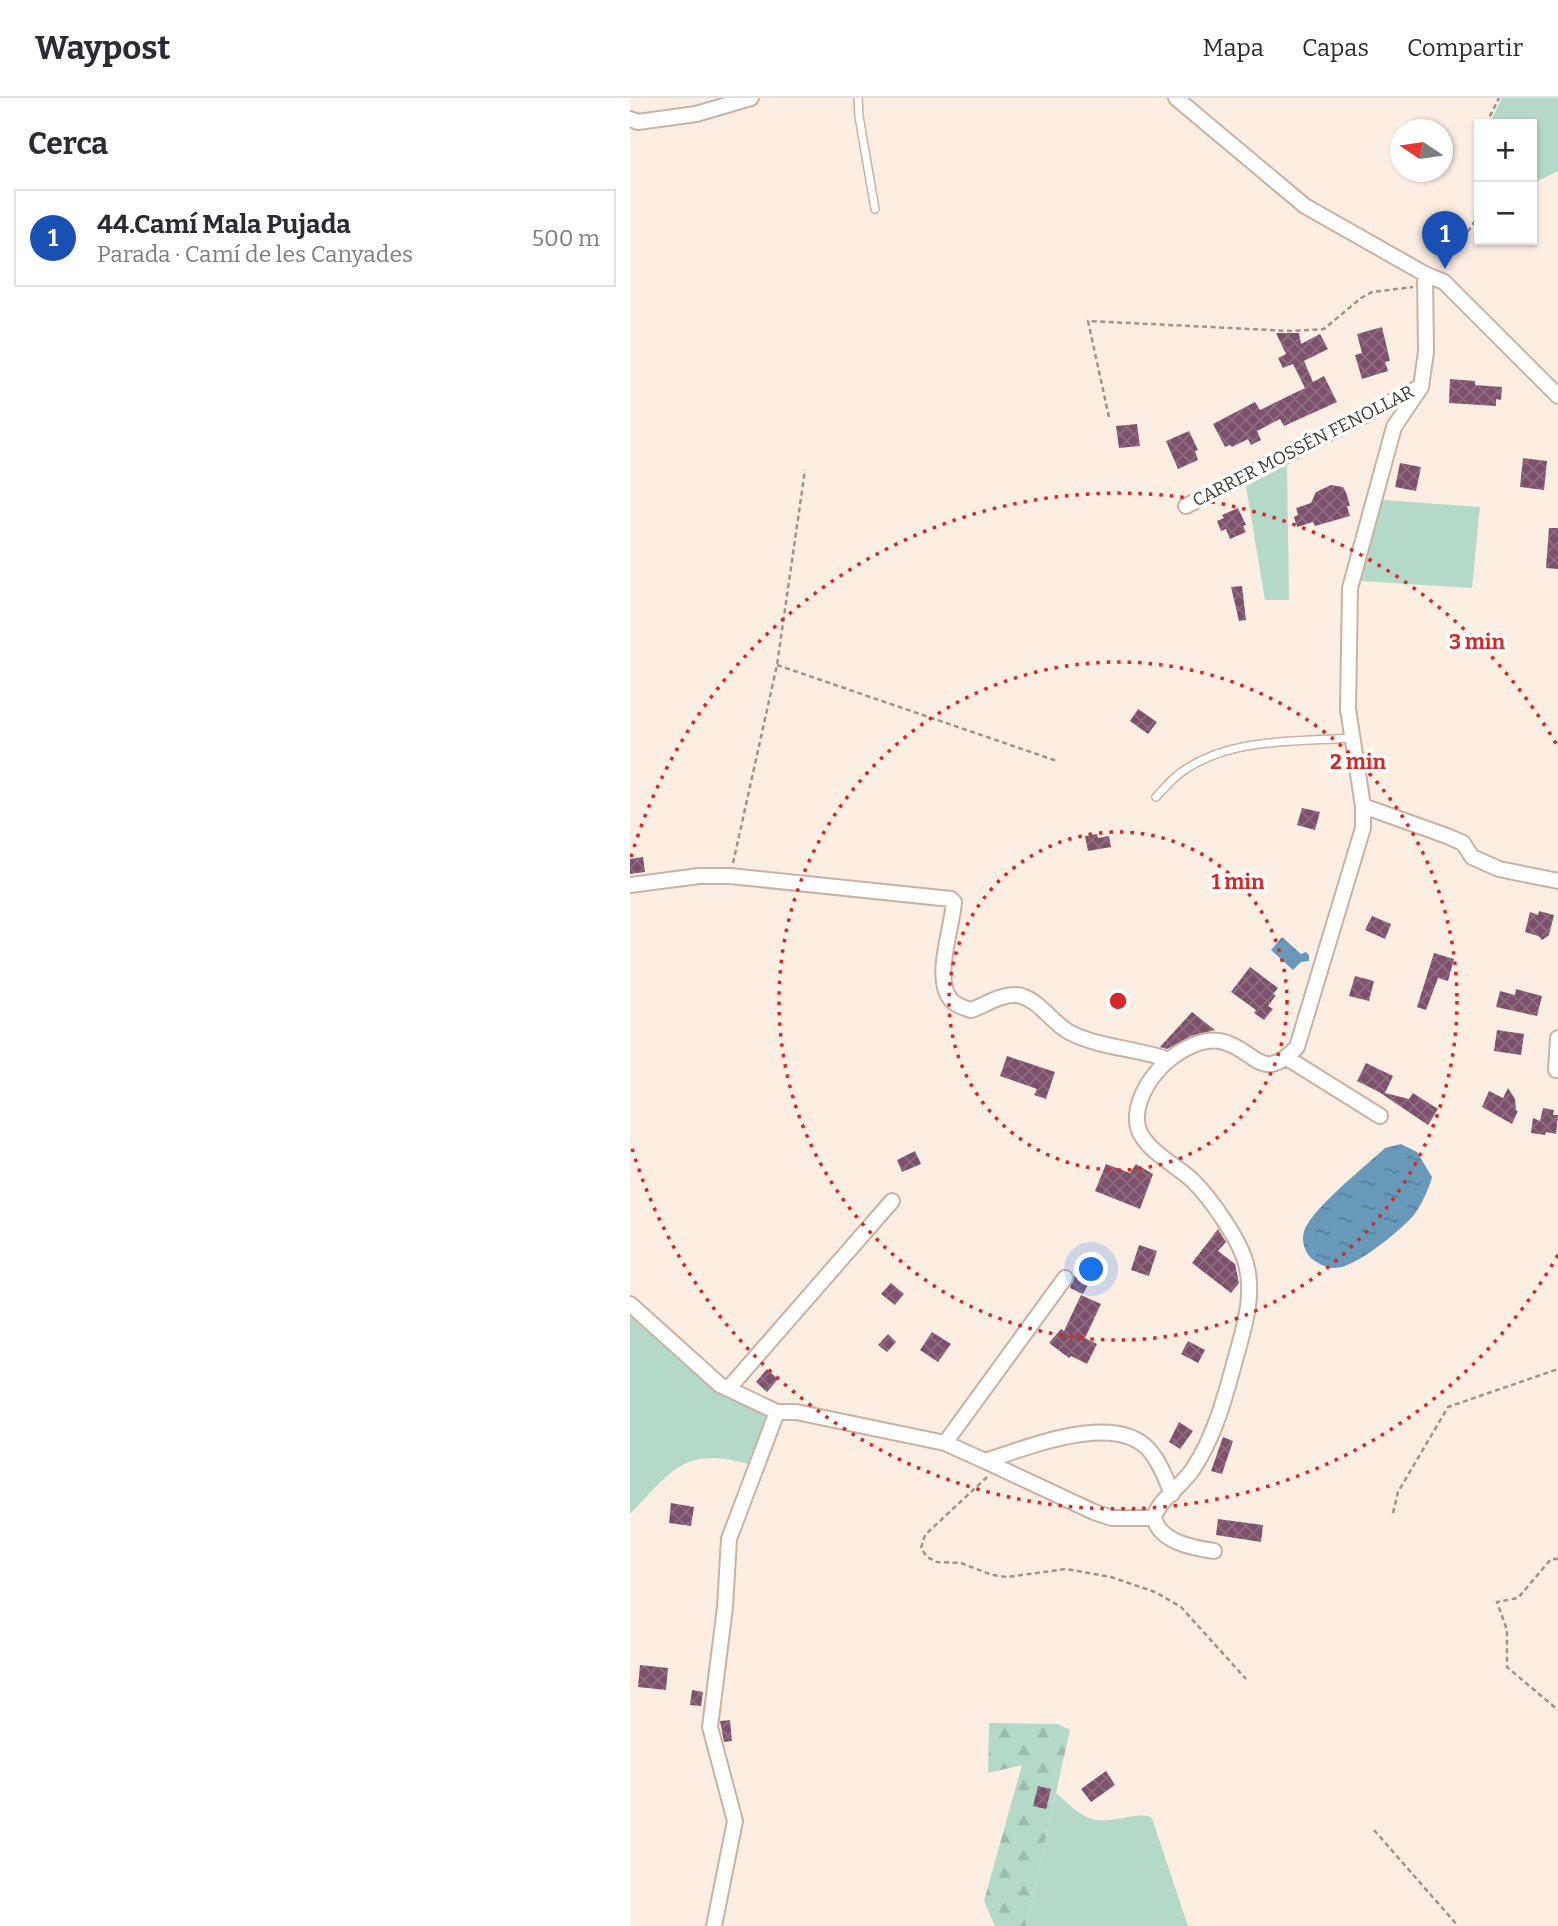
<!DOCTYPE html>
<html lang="es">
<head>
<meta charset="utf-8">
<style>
  body { margin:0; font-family:Bitter,serif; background:#f7f7f7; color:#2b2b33 }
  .controls { position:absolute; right:21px; top:21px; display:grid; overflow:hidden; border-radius:0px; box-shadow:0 2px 5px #0004 }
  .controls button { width:63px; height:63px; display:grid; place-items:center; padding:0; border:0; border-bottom:2px solid #e1e1e2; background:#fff; color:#2b2b33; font:35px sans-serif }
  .compass { position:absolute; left:760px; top:21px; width:63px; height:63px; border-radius:50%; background:#fff; box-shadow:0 2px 5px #0004; rotate:283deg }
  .you { position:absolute; left:462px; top:1172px; width:24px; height:24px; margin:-18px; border:5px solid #fff; border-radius:50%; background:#1a73e8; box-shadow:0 0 0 10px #1a73e833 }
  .badge { display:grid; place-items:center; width:46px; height:46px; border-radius:50%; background:#b32130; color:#fff; font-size:23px; font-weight:700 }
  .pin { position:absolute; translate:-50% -58px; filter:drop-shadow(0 2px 4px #0008) }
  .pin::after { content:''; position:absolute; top:37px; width:24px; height:21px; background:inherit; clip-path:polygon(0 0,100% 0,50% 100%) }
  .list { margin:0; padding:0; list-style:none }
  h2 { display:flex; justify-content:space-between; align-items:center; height:91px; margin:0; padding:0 28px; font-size:30px }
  h2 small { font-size:23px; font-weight:400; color:#7c7c81 }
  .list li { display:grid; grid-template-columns:46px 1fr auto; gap:21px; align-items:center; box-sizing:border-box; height:98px; margin:0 14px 14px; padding:0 14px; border:2px solid #e1e1e2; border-radius:0px }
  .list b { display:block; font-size:26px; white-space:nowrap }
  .list p { margin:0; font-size:23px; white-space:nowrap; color:#7c7c81 }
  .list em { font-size:23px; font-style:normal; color:#7c7c81 }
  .map { position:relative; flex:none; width:928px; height:1828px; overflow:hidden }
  header { display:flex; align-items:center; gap:42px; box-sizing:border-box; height:98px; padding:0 35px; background:#fff; border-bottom:2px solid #e1e1e2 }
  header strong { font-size:33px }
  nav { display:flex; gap:38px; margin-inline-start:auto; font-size:24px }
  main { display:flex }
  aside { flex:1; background:#fff }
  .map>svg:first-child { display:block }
  .grass { fill:#b4d9c8 }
  .forest { fill:url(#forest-firs) }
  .water { fill:url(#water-ripples) }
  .building { fill:url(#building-cross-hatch) }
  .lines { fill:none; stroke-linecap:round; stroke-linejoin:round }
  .lane-casing { stroke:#c9b2a2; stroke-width:10 }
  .street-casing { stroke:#c9b2a2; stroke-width:18 }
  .path { stroke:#9e9289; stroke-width:2.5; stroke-dasharray:5 3.5; stroke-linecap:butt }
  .lane { stroke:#fff; stroke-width:7 }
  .street { stroke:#fff; stroke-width:14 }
  .ring { fill:none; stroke:#d62828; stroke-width:3.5; stroke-dasharray:3.5 7 }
  .labels { text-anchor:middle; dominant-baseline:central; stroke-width:7; stroke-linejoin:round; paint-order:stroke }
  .street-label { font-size:18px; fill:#413831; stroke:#fefffe }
  .centre { fill:#d62828; stroke:#fefffe; stroke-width:3.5 }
  .ring-label { font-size:21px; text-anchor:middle; font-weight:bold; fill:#d62828; stroke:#fefffe; stroke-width:7; stroke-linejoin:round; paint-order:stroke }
</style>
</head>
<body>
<header>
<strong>Waypost</strong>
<nav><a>Mapa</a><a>Capas</a><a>Compartir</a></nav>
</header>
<main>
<aside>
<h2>Cerca<small></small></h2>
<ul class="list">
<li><span class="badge" style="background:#1a4fb4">1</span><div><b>44.Camí Mala Pujada</b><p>Parada · Camí de les Canyades</p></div><em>500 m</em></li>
</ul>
</aside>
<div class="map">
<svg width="928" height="1828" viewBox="0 0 928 1828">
  <defs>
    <pattern id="forest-firs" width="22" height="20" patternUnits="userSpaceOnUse" patternTransform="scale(1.75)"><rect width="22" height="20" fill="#b4d9c8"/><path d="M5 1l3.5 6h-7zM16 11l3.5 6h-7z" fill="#9cbbac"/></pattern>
    <pattern id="water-ripples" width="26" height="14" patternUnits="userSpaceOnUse" patternTransform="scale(1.75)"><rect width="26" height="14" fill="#6899b9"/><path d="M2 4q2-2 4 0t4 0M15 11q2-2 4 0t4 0" fill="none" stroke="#577e97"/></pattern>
    <pattern id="building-cross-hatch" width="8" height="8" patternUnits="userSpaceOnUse" patternTransform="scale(1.75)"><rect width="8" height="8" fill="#7d506c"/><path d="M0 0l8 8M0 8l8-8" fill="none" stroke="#8f6d81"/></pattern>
  </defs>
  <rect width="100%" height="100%" fill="#fdeee4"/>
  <path class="grass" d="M872,0h56v73l-26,13v-60h-43z
    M657,367l2,135h-24l-19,-114z
    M753,402l97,7 -8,81 -113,-7z
    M0,1213l136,101 3,5 -17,48c-67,-20 -79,4 -122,49z
    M426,1695c11,9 22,22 36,26 20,6 47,-9 60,-1l36,108h-162z"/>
  <path class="forest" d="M359,1625l69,1 12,6 -44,196h-31l-11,-25 38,-136 -34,8z"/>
  <path class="water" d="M652,839l19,17 5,-2 3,3v6l-8,1 -8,8 -22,-20z
    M771,1046l16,8 15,25c-3,12 -11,29 -19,39 -13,15 -59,53 -79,52 -8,0 -18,-5 -24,-11 -5,-6 -9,-16 -6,-25 6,-22 63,-67 81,-84z"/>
  <path class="building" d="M752,229l8,34 -5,1 3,9 -26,8 -7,-24 7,-2 -5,-19z
    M646,235h23l2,11 19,-10 8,15 -24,12 9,21 11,-6 13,26 -53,24 -4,-7 -23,12 4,9 -10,5 -3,-6 -16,8 -2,-2 -5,2 -12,-23 42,-22 5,8 45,-22 -12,-24 -10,4 -5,-10 8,-4z
    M820,281l25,2v4l27,2 -1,13 -5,-1v7l-47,-3z
    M507,326l3,22 -21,2 -3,-22z
    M559,333l9,19 -3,1 3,9 -20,9 -12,-28z
    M893,360l24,3 -3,29 -24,-3z
    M770,365l21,4 -5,24 -21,-4z
    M701,387l12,2 3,5 4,14h-3l3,10 -35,10 -2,-4 -16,5 -3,-10 4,-2 -2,-7 15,-5 5,-11z
    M608,410l8,17 -3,1 3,6 -16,7 -4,-10 -5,2 -4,-10 7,-3 -2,-3z
    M919,430h9v41l-12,-1z
    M612,488l4,34 -7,1 -8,-34z
    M508,611l19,13 -9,12 -18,-13z
    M672,710l18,4 -5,18 -18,-5z
    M467,736l1,4 11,-2 2,11 -23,4 -3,-15z
    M13,759l2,15 -15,2v-15z
    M909,813l15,4 -5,20 -7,5 -4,-4 -13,-4 5,-20 8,3z
    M742,818l19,8 -6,15 -20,-9z
    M804,855l20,6 -6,22 -10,-3 -12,32 -9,-3z
    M620,869l28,21 -5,6 3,1 -8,11 5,3 -9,11 -10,-7 2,-3 -25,-18z
    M725,878l19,5 -5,20 -20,-5z
    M886,891l26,7 -5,20 -41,-9 4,-16 15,4z
    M562,914l23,18 -24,6 -24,13 -7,-2z
    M867,932l27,4 -3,21 -27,-4z
    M377,958l48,16 -9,27 -12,-4 3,-6 -37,-13z
    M736,965l27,13 -8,17 24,6 4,-6 25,16 -10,16 -49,-33 -22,-11z
    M878,990l7,11 1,11 2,1 -6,13 -30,-17 7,-16 14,7z
    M913,1010l11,2 -1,5h5l-2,19 -10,-2 -1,3 -14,-2 2,-15 7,3z
    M285,1053l6,13 -19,8 -5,-12z
    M476,1066l24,9 6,-9 17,10 -13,35 -45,-18z
    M588,1131l8,13 -8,9 17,13 4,19 -8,10 -39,-30z
    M509,1147l18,6 -8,25 -18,-6z
    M444,1178l15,7 -6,11 -13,-6z
    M261,1185l13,11 -9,11 -14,-11z
    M451,1197l20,9 -16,34 12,6 -10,20 -16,-8 -2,2 -20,-15 12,-14 3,2z
    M302,1234l19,12 -13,18 -18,-12z
    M258,1236l8,8 -9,10 -9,-7z
    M558,1243l17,9 -7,13 -17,-9z
    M137,1271l11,10 -11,13 -11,-10z
    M549,1324l14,9 -13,18 -11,-7z
    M593,1339l10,4 -11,33 -11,-3z
    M41,1405l23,4 -3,19 -22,-3z
    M588,1421l45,6 -2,17 -45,-7z
    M10,1567l28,3 -2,22 -28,-3z
    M62,1592l11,2 -2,14 -11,-1z
    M100,1622l2,21 -8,1 -4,-21z
    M476,1673l9,14 -24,17 -10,-13z
    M408,1688l13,3 -5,20 -13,-3z"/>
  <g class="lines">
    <g class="lane-casing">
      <path id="lane" d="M228,0l1,18 16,93
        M526,699c8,-8 15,-17 23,-23 48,-37 116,-32 173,-36"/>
    </g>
    <g class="street-casing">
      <path id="street" d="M546,0l129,108 120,68 19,8 114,114
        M0,21l8,3 58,-8 55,-16
        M556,408l234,-119
        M733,708l84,30 16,7 9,14 27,12 59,12
        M0,787l69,-9h31l221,23 3,3c-2,27 -21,77 -3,98 5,5 13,8 20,10 15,-5 29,-16 46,-15 21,3 34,27 52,37 30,16 68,16 100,28
        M657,960l93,58
        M926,972l2,-32
        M0,1206l90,81 57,27 -48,127 -4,68 -15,120 25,94 -21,105
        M98,1291l164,-188
        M147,1314h19l149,31 120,-165
        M315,1345l40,18c42,-13 131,-51 165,-10 10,12 16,28 22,43
        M355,1363l109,51 18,6h42
        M584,1453c-21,-3 -54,-9 -60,-33 4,-18 29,-33 39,-49 25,-38 34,-81 46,-123 7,-26 14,-51 8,-78 -5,-26 -37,-71 -56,-89 -16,-14 -41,-27 -51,-46 -9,-20 3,-44 15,-59 14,-18 45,-39 69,-32 32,9 38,42 73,5l66,-219v-22l-15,-97 2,-121 44,-161 27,-40 5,-35 -1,-78"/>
    </g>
    <path class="path" d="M856,26l13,-26
      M849,41l-2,26 2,25
      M814,169l31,-46 4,-10
      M479,319l-21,-96 203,10 33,-2 37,-31 11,-6 41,-5
      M147,567l280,96
      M103,765l44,-198 28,-195
      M357,1379l-62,58 -4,13 6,9 10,5 24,1 31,12 15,2 59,-8 45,8 44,15 26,15 65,72
      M763,1415l5,-21 50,-85 110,-38
      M928,1461h-7l-33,39 -21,4 10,28v37l51,43
      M744,1732l84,96"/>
    <use href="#lane" class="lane"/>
    <use href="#street" class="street"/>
  </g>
  <g class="ring">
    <circle cx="488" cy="903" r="169"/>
    <circle cx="488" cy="903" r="339"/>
    <path d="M928 1157A508 508 0 0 1 1 1047M1 759A508 508 0 0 1 928 649"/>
  </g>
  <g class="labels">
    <g class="street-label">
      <text transform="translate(673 348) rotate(-27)">CARRER MOSSÉN FENOLLAR</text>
    </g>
  </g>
  <circle cx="488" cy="903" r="10" class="centre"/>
  <g class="ring-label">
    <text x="847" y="551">3 min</text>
    <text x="728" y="671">2 min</text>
    <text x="608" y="791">1 min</text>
  </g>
</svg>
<div class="controls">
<button>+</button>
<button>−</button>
</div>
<svg class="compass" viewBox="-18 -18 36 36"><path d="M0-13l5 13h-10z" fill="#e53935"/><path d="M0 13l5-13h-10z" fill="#7c7c81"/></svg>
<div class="you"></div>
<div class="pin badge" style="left:815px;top:171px;background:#1a4fb4">1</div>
</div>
</main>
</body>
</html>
